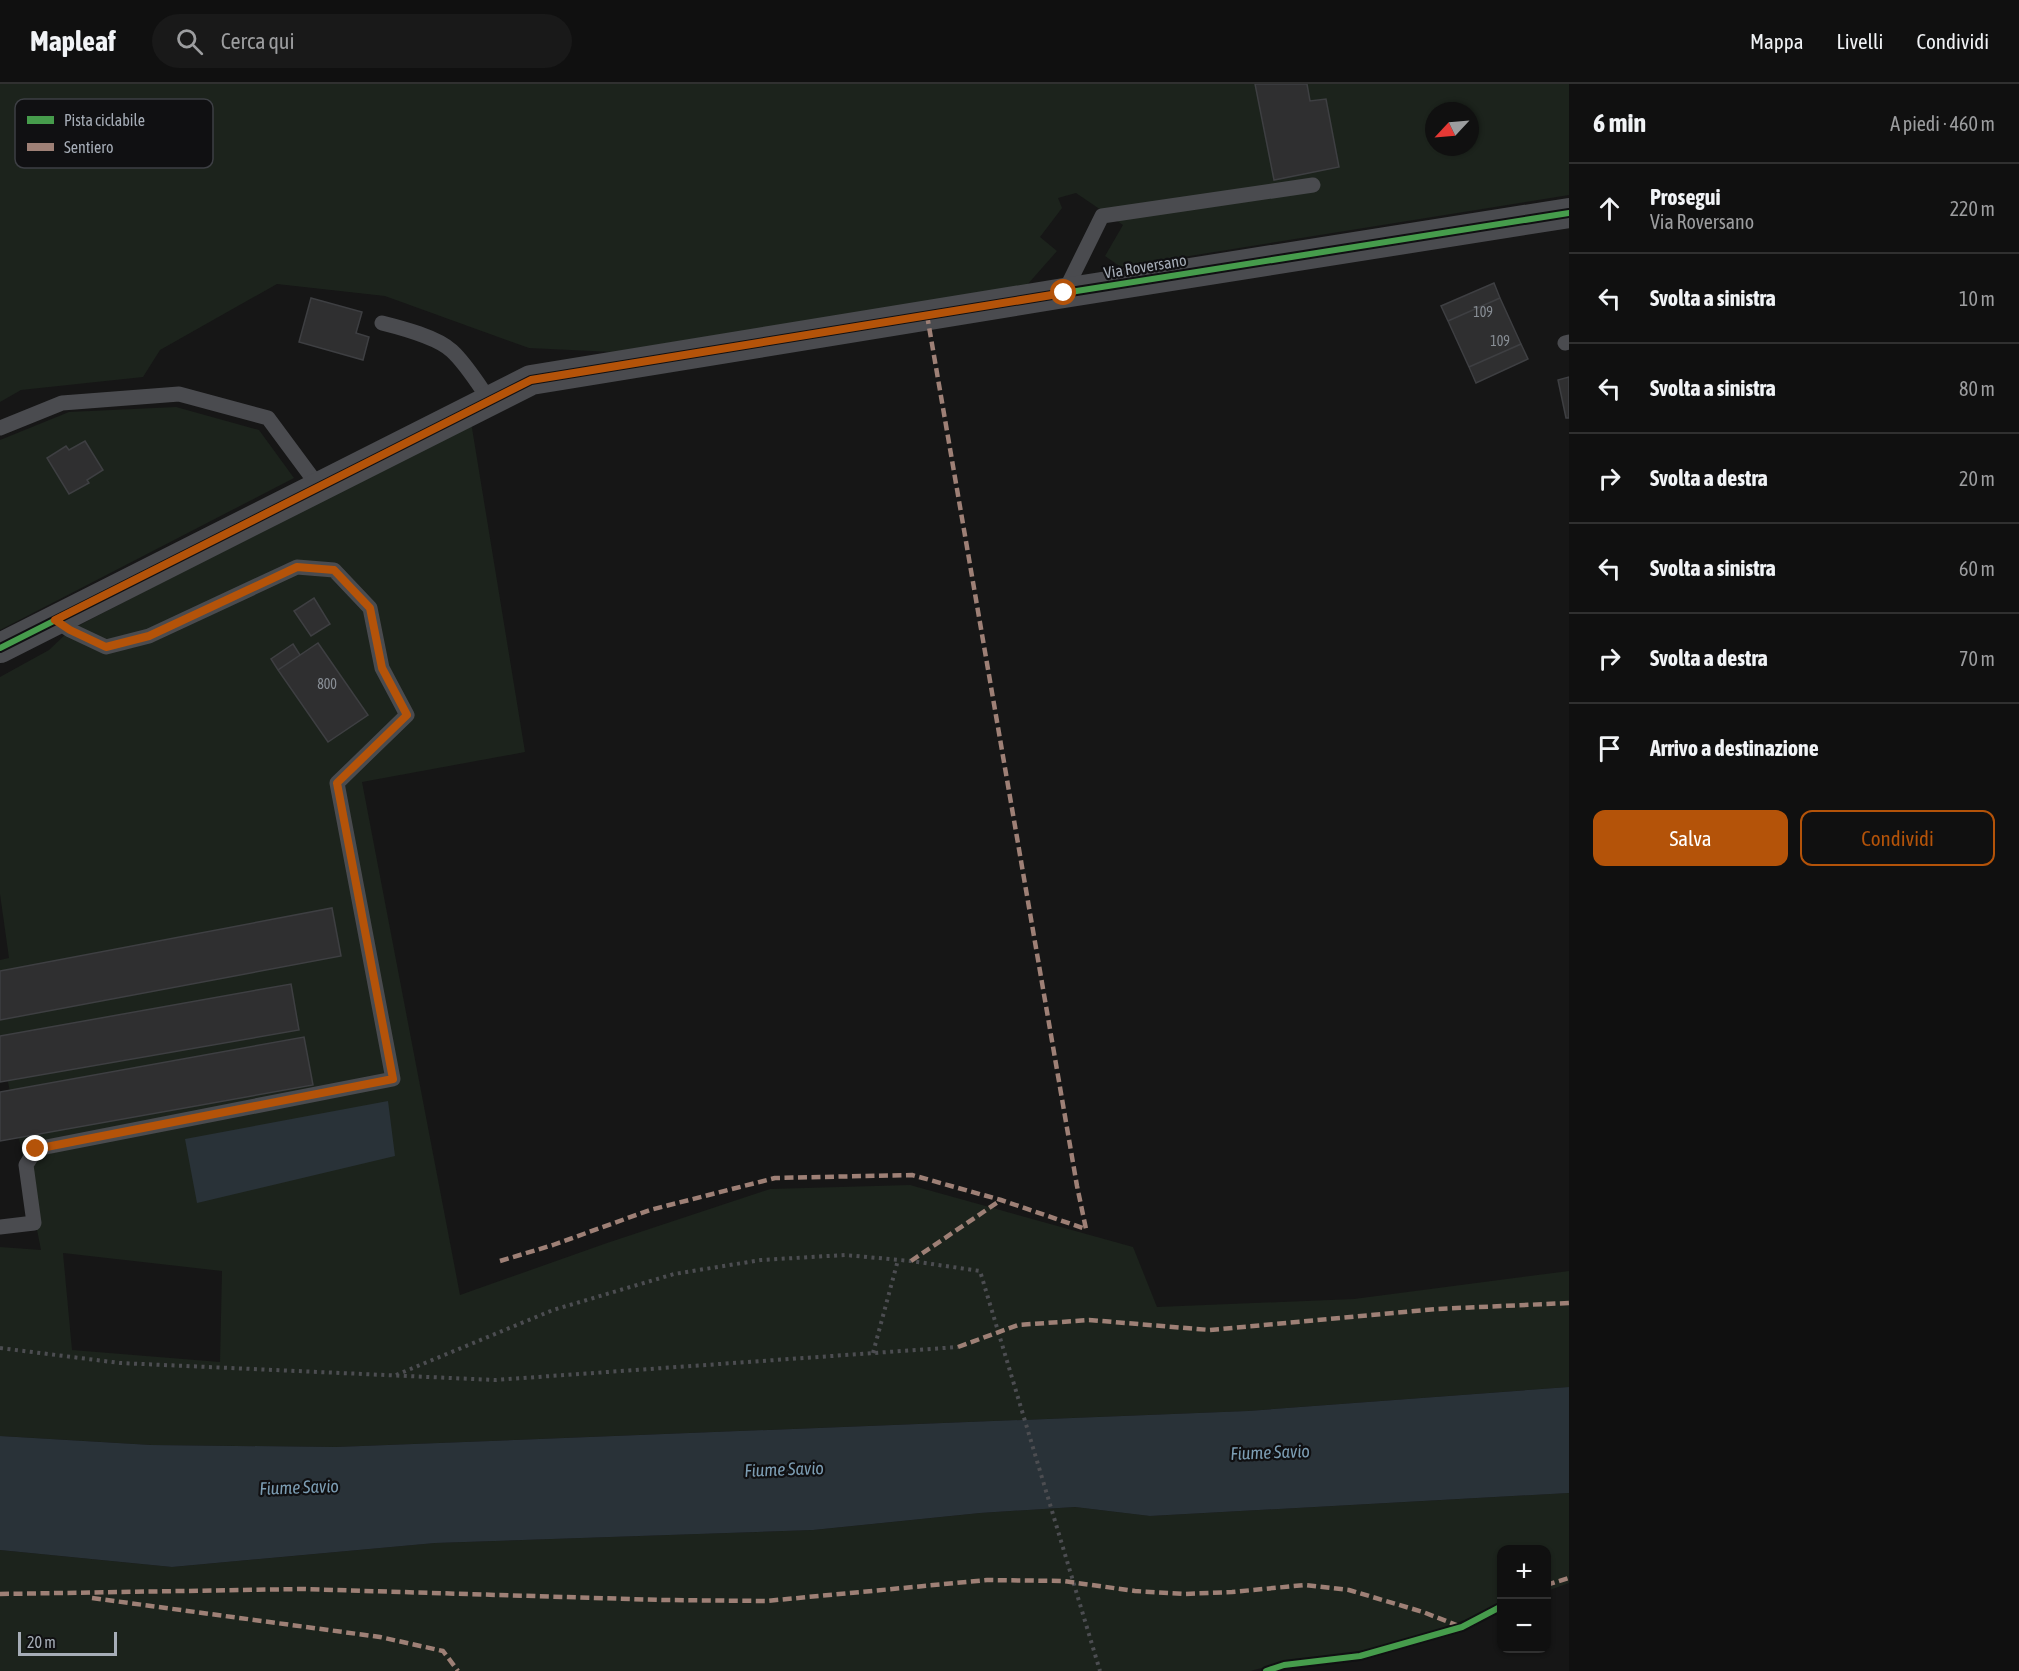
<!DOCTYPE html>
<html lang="it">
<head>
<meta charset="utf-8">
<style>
  body { margin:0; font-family:"Asap Condensed",sans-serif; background:#191919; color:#f1f3f6 }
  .controls { position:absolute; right:18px; bottom:18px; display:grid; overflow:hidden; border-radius:12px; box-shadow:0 2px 4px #0004 }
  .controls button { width:54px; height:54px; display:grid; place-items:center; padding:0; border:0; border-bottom:2px solid #303030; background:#101010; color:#f1f3f6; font:30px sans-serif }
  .compass { position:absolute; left:1425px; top:18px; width:54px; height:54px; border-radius:50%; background:#101010; box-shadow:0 2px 4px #0004; rotate:244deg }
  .scale { position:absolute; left:18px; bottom:15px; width:99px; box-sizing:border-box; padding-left:6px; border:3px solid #a6adb7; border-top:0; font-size:16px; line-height:21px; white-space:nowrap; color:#a6adb7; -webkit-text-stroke:4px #101012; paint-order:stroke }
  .stop { position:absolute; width:18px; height:18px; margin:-14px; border:4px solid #b45309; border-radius:50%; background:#fff }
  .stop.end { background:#b45309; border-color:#fff; box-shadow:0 2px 6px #0008 }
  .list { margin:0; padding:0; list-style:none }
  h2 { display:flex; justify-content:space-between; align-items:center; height:78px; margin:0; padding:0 24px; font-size:26px }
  h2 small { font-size:20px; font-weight:400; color:#9c9d9f }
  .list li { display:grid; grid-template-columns:39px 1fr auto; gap:18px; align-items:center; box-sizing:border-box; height:90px; padding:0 24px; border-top:2px solid #303030 }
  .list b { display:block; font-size:22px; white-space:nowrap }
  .list p { margin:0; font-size:20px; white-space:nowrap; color:#9c9d9f }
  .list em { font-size:20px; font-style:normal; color:#9c9d9f }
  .actions { display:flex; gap:12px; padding:18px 24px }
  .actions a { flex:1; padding:14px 0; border:2px solid #b45309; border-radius:12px; text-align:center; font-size:21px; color:#b45309 }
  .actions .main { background:#b45309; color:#fff }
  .icon { flex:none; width:33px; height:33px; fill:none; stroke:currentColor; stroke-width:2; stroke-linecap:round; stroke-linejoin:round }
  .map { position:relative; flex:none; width:1569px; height:1587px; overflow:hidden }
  header { display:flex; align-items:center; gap:36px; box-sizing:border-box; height:84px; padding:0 30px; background:#101010; border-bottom:2px solid #303030 }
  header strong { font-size:28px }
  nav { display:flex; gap:33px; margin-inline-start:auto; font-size:21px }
  .search { width:420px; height:54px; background:#191919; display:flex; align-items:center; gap:15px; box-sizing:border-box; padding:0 21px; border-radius:33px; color:#9c9d9f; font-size:22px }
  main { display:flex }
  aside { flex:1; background:#101010 }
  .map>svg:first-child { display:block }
  .green { fill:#1c231c; fill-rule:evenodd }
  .water { fill:#293238 }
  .building { fill:#2f2f30; stroke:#3e3f42; stroke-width:1.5 }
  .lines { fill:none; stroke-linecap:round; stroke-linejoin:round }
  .path { stroke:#4c4d51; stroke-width:4; stroke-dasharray:3 4.5; stroke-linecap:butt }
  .service { stroke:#4a4b4f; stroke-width:15 }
  .minor { stroke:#4a4b4f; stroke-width:30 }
  .quiet { stroke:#9e8076; stroke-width:4.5; stroke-dasharray:9 4.5; stroke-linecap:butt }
  .cycleway-casing { stroke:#101012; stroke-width:10 }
  .cycleway { stroke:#469c4c; stroke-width:6 }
  .route { stroke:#b45309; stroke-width:8 }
  .labels { text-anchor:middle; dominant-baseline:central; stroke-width:4.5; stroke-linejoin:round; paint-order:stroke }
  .number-label { font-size:14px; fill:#888e95 }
  .street-label { font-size:16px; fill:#a6adb7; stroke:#101012 }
  .water-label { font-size:18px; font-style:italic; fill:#7c9db3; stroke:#101012 }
  .key { fill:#101012; stroke:#3d3f44; stroke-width:1.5 }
  .key-label { font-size:16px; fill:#a6adb7 }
</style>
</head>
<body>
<header>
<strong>Mapleaf</strong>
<div class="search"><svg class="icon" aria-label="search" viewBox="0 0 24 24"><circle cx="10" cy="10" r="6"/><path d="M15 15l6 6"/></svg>Cerca qui</div>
<nav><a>Mappa</a><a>Livelli</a><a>Condividi</a></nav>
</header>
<main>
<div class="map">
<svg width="1569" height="1587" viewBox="0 0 1569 1587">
  <rect width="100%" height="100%" fill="#161616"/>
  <path class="green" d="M0,0h1255l19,96 65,-13 -13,-68 -16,2 -3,-17h262v111l-448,72 -16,-11 18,-31 -47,-32 -18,5 4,10 -22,29 17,14 -30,34 -414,67 -84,-4 -144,-52 -108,-12 -117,66 -17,27 -122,13 -21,12zM1434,27h36v36h-36z
    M176,323l83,23 35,48 -294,152v-190l69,-28z
    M471,338l54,330 -163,30 98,513 147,-52 163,-54 140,-4 223,62 24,60 197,-8 215,-28v116l-321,24 -912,36 -185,-2 -151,-9v-189l41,3 -41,-209v-81l9,-2 -9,-64v-217l49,-27 21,-20zM63,1169l159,18 -2,91 -148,-12z
    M1569,1409v90l-22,8 -1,-41h-44l-1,57c-47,17 -96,35 -146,45 -35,7 -70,10 -105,19h-1250v-121l172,17 263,-24 378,-13 167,-17 95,-6 75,9z"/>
  <path class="water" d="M388,1017l7,55 -198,47 -12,-64z
    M1569,1303v106l-419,23 -75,-9 -95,6 -167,17 -378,13 -263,24 -172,-17v-114l151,9 185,2 912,-36z"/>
  <path class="building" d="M1255,0h52l3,17 16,-2 13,68 -65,13z
    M1494,199l6,15 -52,23 -7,-15z
    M311,214l51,14 -6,21 13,4 -6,23 -64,-18z
    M1500,214l21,46 -52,23 -21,-46z
    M1521,260l7,15 -52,24 -7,-16z
    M1569,293v41h-3l-8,-38z
    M85,357l18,29 -16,10 2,3 -20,11 -22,-36 19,-12 3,4z
    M314,514l16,26 -19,12 -17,-25z
    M318,559l50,72 -40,27 -50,-72z
    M293,560l7,11 -22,15 -7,-11z
    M332,824l9,48 -341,64v-49z
    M291,900l8,46 -299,52v-46z
    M304,953l9,48 -313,56v-49z"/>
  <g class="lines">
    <path class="path" d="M0,1264l120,15 375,17 463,-33
      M873,1269l25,-93
      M396,1291l157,-65 121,-36 87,-14 84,-5 66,6 69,10 120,400"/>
    <path class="service" d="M1064,209l38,-77 211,-31
      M382,239c20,5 55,14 70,28 15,14 26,33 38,50
      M1565,259l4,-1
      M0,344l62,-25 117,-9 89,24 51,69
      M0,1143l34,-4 -8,-58 10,-16 357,-70 -56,-296 70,-68 -25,-47 -12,-60 -36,-38 -37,-3 -148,69 -43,11 -36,-17 -15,-10"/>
    <path class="minor" d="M0,564l531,-268 533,-87 505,-80"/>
    <path class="quiet" d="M927,231l150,871 9,43
      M500,1177l53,-16 97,-35 125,-32 137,-3 89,25 85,29
      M911,1177l90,-61
      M958,1263l60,-22 71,-5 121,10 226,-21 133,-6
      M1546,1501l23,-7
      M0,1510l303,-5 359,11 104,1 221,-21 76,1 72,10 49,3 48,-2 73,-7 44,5 74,22 36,14
      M92,1514l288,39 63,14 15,20"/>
    <g class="cycleway-casing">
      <path id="cycleway" d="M0,564l531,-268 533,-87 505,-80
        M1266,1587l18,-6 76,-9 102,-29 40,-21"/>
    </g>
    <use href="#cycleway" class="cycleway"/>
  </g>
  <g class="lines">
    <path class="route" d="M36,1065l357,-70 -56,-296 70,-68 -25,-47 -12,-60 -36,-38 -37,-3 -148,69 -43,11 -36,-17 -15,-10 476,-240 533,-87"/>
  </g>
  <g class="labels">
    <g class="number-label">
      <text x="1483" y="228">109</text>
      <text x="1500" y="257">109</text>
      <text x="327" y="600">800</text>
    </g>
    <g class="street-label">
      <text transform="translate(1145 182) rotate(-9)">Via Roversano</text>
    </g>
    <g class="water-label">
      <text transform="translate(1270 1368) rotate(-2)">Fiume Savio</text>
      <text transform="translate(784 1385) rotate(-2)">Fiume Savio</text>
      <text transform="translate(299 1403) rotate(-2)">Fiume Savio</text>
    </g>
  </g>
  <rect x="15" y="15" width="198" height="69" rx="9" class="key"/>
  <rect x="27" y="32" width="27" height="8" fill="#469c4c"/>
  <rect x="27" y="59" width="27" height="8" fill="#9e8076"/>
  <g class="key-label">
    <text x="64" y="42">Pista ciclabile</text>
    <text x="64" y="69">Sentiero</text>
  </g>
</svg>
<div class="controls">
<button>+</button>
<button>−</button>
</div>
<svg class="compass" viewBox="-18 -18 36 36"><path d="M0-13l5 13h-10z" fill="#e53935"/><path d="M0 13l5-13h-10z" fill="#9c9d9f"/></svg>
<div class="scale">20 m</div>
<div class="stop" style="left:1064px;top:209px"></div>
<div class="stop end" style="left:36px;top:1065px"></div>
</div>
<aside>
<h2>6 min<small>A piedi · 460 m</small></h2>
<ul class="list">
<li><svg class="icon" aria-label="ahead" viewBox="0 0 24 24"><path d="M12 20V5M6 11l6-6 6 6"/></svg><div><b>Prosegui</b><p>Via Roversano</p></div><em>220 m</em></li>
<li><svg class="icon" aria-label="left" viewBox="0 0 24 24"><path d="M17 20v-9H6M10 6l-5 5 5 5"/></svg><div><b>Svolta a sinistra</b></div><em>10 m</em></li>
<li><svg class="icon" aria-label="left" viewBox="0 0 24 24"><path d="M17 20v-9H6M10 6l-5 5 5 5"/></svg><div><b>Svolta a sinistra</b></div><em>80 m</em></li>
<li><svg class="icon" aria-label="right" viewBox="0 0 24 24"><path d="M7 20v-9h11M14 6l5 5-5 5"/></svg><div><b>Svolta a destra</b></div><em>20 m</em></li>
<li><svg class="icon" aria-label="left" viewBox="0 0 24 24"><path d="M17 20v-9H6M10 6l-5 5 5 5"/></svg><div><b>Svolta a sinistra</b></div><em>60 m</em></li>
<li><svg class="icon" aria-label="right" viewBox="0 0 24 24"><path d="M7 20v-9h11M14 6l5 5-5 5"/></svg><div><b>Svolta a destra</b></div><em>70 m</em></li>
<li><svg class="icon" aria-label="arrive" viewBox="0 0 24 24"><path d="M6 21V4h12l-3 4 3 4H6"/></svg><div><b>Arrivo a destinazione</b></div></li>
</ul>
<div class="actions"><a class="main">Salva</a><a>Condividi</a></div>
</aside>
</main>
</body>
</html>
